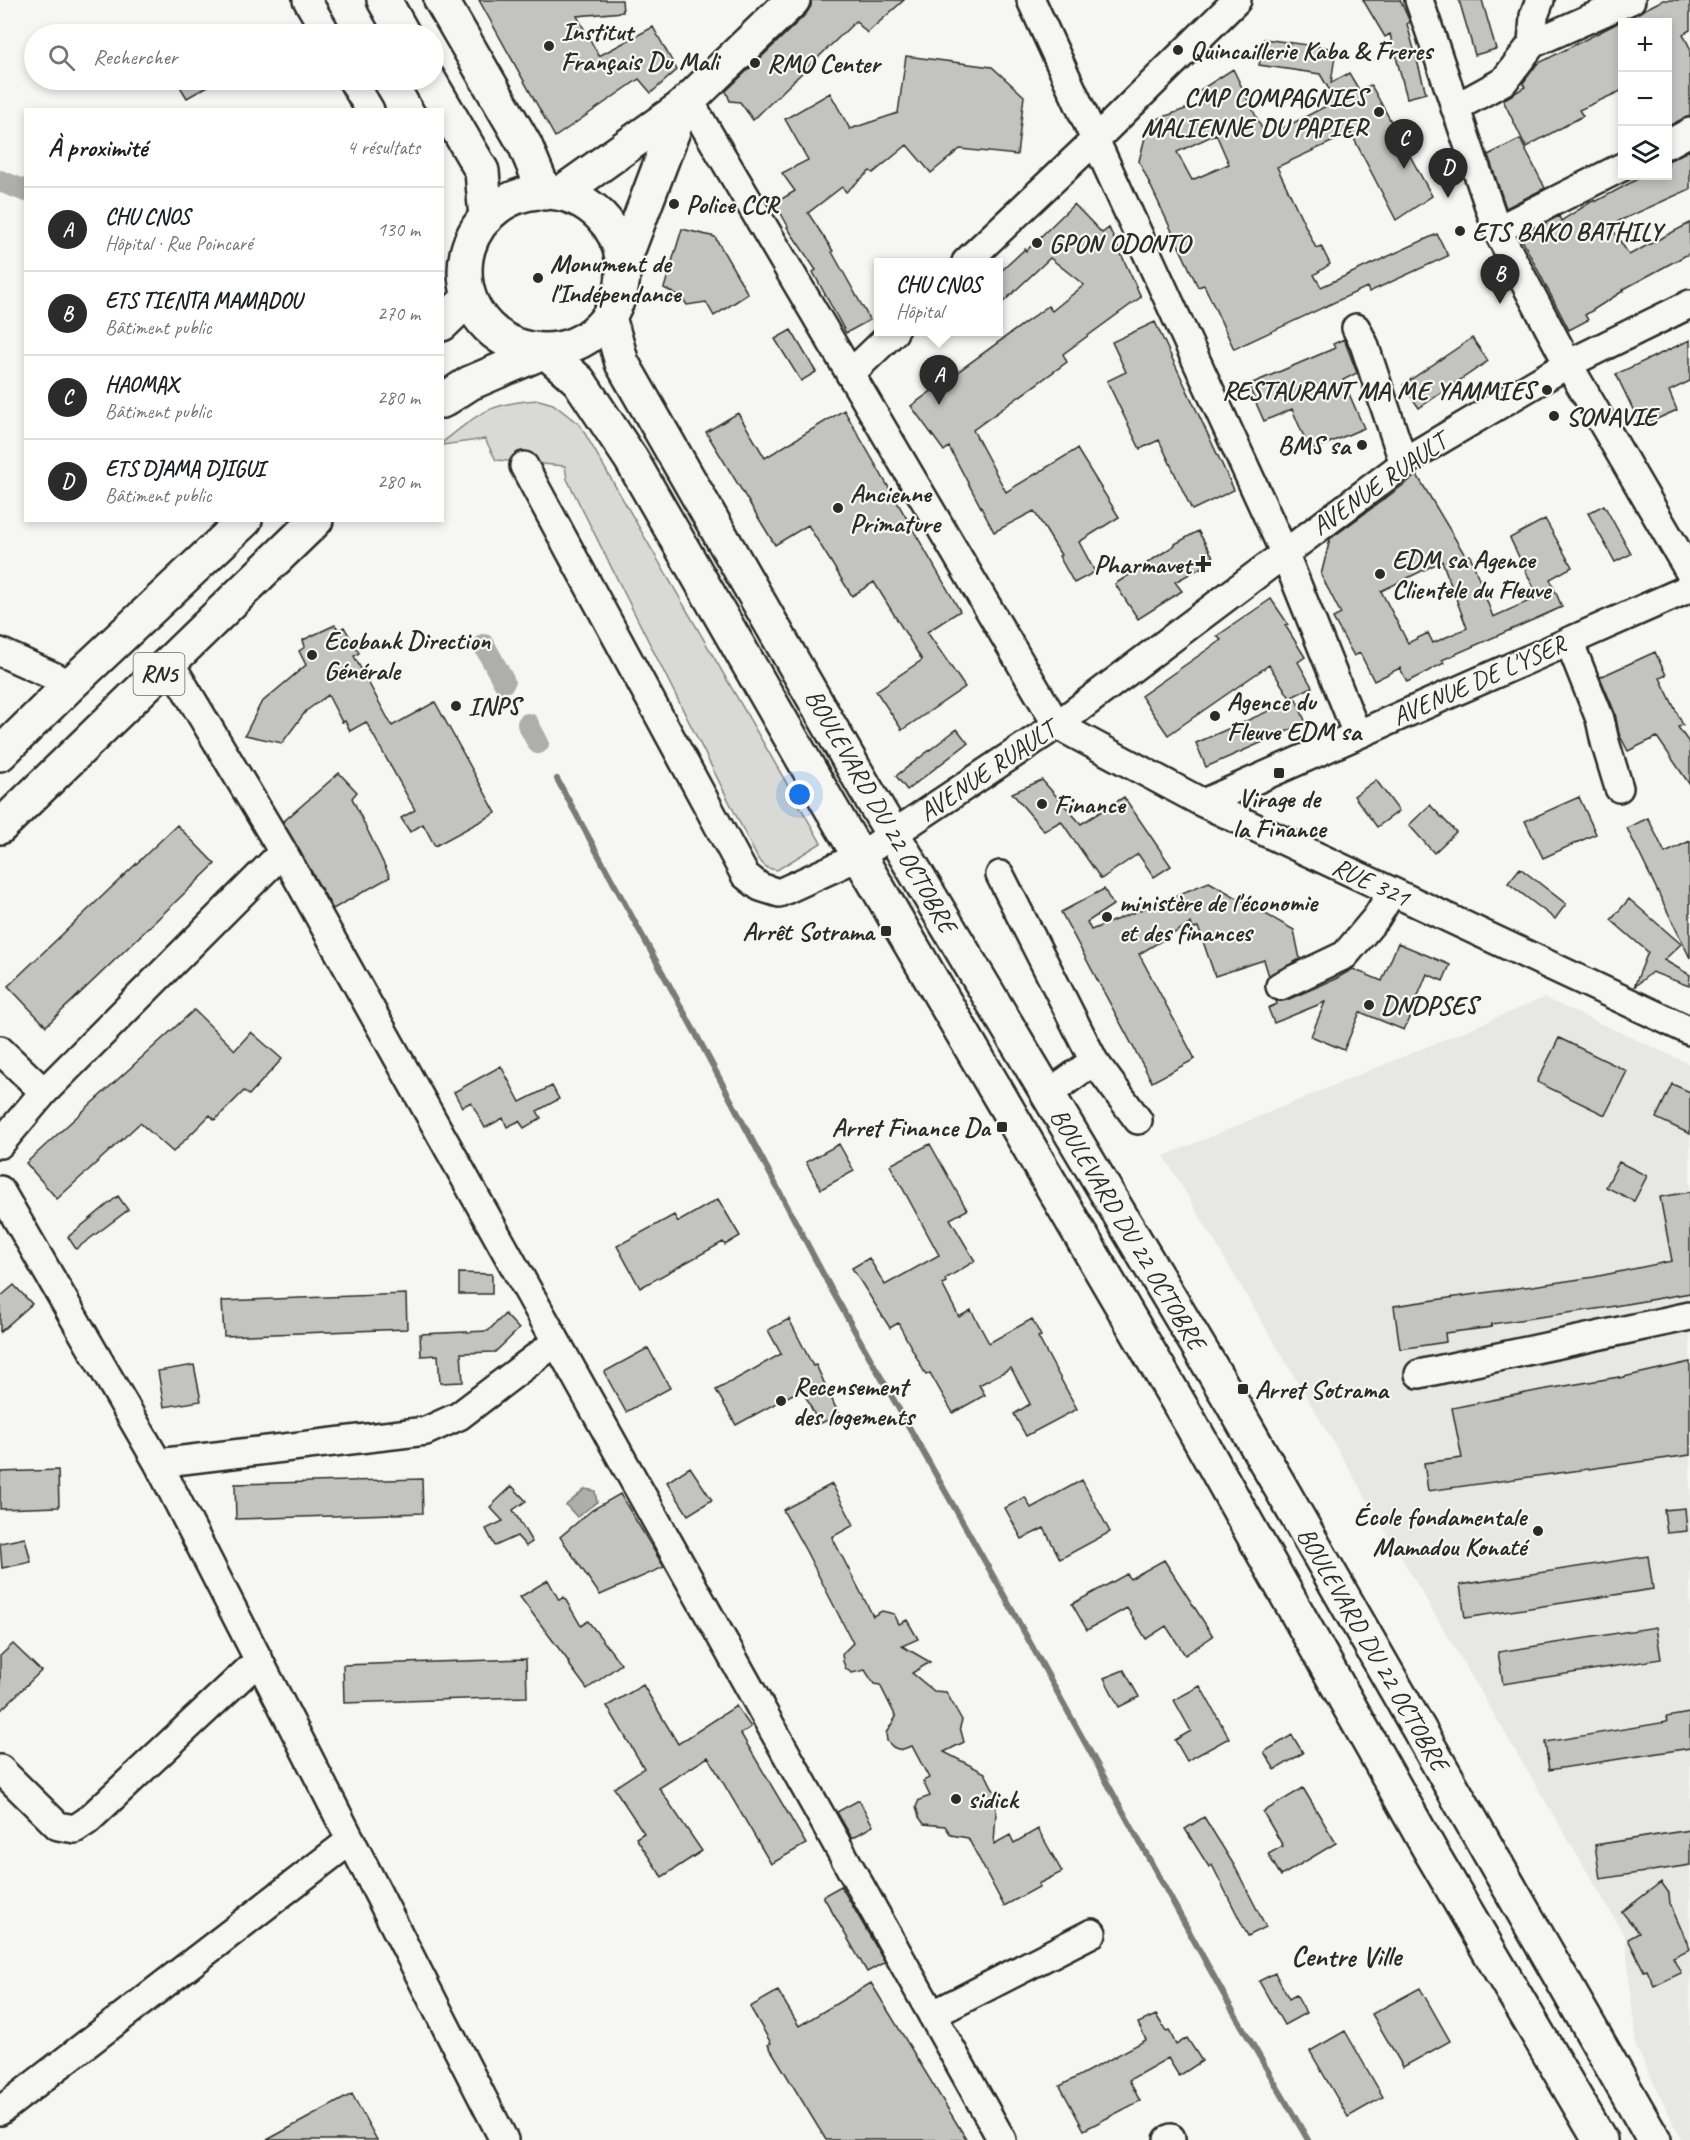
<!DOCTYPE html>
<html lang="fr">
<head>
<meta charset="utf-8">
<style>
  body { margin:0; font-family:Caveat,sans-serif; background:#f6f6f6; color:#202124 }
  .controls { position:absolute; right:18px; top:18px; display:grid; overflow:hidden; border-radius:0px; box-shadow:0 3px 9px #0003 }
  .controls button { width:54px; height:54px; display:grid; place-items:center; padding:0; border:0; border-bottom:2px solid #e0e0e0; background:#fff; color:#202124; font:30px sans-serif }
  .you { position:absolute; left:800px; top:795px; width:21px; height:21px; margin:-15px; border:4px solid #fff; border-radius:50%; background:#1a73e8; box-shadow:0 0 0 9px #1a73e833 }
  .badge { display:grid; place-items:center; width:39px; height:39px; border-radius:50%; background:#2b2b2b; color:#fff; font-size:20px; font-weight:700 }
  .pin { position:absolute; translate:-50% -50px; filter:drop-shadow(0 2px 3px #0008) }
  .pin::after { content:''; position:absolute; top:32px; width:21px; height:18px; background:inherit; clip-path:polygon(0 0,100% 0,50% 100%) }
  .popup { position:absolute; left:874px; top:258px; width:129px; height:78px; box-sizing:border-box; display:grid; place-content:center; border-radius:0px; background:#fff; filter:drop-shadow(0 2px 4px #0005); font-size:20px; white-space:nowrap; color:#757577 }
  .popup b { font-size:22px; color:#202124 }
  .popup::after { content:''; position:absolute; left:50%; top:100%; margin-left:-12px; border:12px solid transparent; border-top-color:#fff }
  .list { margin:0; padding:0; list-style:none }
  h2 { display:flex; justify-content:space-between; align-items:center; height:78px; margin:0; padding:0 24px; font-size:26px }
  h2 small { font-size:20px; font-weight:400; color:#757577 }
  .list li { display:grid; grid-template-columns:39px 1fr auto; gap:18px; align-items:center; box-sizing:border-box; height:84px; padding:0 24px; border-top:2px solid #e0e0e0 }
  .list b { display:block; font-size:22px; white-space:nowrap }
  .list p { margin:0; font-size:20px; white-space:nowrap; color:#757577 }
  .list em { font-size:20px; font-style:normal; color:#757577 }
  .icon { flex:none; width:33px; height:33px; fill:none; stroke:currentColor; stroke-width:2; stroke-linecap:round; stroke-linejoin:round }
  .map { position:relative; flex:none; width:1690px; height:2140px; overflow:hidden }
  .search { position:absolute; background:#fff; box-shadow:0 3px 9px #0003; left:24px; top:24px; width:420px; height:66px; display:flex; align-items:center; gap:15px; box-sizing:border-box; padding:0 21px; border-radius:33px; color:#757577; font-size:22px }
  .panel { position:absolute; background:#fff; box-shadow:0 3px 9px #0003; left:24px; top:108px; width:420px; height:414px; border-radius:0px }
  .map>svg:first-child { display:block }
  .built { fill:#e7e7e3 }
  .green { fill:#d9d9d5; stroke:#828280; stroke-width:1.5 }
  .water { fill:#aeaeab; stroke:#7a7a78; stroke-width:1.5 }
  .lines { fill:none; stroke-linecap:round; stroke-linejoin:round }
  .stream { stroke:#7a7a78; stroke-width:6 }
  .canal { stroke:#aeaeab; stroke-width:22 }
  .building { fill:#c3c3c0; stroke:#2b2b2b; stroke-width:1.5; fill-rule:evenodd }
  .minor-casing { stroke:#2b2b2b; stroke-width:32 }
  .major-casing { stroke:#2b2b2b; stroke-width:38 }
  .highway-casing { stroke:#2b2b2b; stroke-width:38 }
  .minor { stroke:#f6f6f2; stroke-width:27 }
  .major { stroke:#f6f6f2; stroke-width:33 }
  .highway { stroke:#f6f6f2; stroke-width:33 }
  .poi-dot { fill:#2b2b2b; stroke:#f6f6f2; stroke-width:2 }
  .labels { text-anchor:middle; dominant-baseline:central; stroke-width:4.5; stroke-linejoin:round; paint-order:stroke }
  .shield { fill:#f6f6f2; stroke:#686867; stroke-width:1.5 }
  .shield-label { font-size:24px; font-weight:bold; fill:#2b2b2b }
  .poi-label { font-size:26px; font-weight:bold; fill:#2b2b2b; stroke:#f6f6f2; text-anchor:start }
  .street-label { font-size:26px; fill:#2b2b2b; stroke:#f6f6f2 }
  .quarter-label { font-size:28px; font-weight:bold; fill:#2b2b2b; stroke:#f6f6f2 }
</style>
</head>
<body>
<div class="map">
<svg width="1690" height="2140" viewBox="0 0 1690 2140">
  <rect width="100%" height="100%" fill="#f6f6f2"/>
  <filter id="ink" filterUnits="userSpaceOnUse"><feTurbulence type="fractalNoise" baseFrequency=".0167" numOctaves="2"/><feDisplacementMap in="SourceGraphic" scale="12" xChannelSelector="R" yChannelSelector="G"/><feConvolveMatrix kernelMatrix="1 2 1 2 8 2 1 2 1" color-interpolation-filters="sRGB"/></filter>
  <g filter="url(#ink)">
    <path class="built" d="M1544,998l146,66v1076h-8l-46,-93 -11,-111 -461,-780z"/>
    <path class="green" d="M539,400l14,4 27,21 241,418 -44,27 -10,-2 -9,-9 -191,-380 -2,-13 -69,-6 -11,-21 -42,6v-3c36,-29 47,-39 96,-42z"/>
    <path class="water" d="M585,1489l10,2 2,11 -20,15 -11,-12z"/>
    <g class="lines">
      <path class="stream" d="M557,779l140,257 133,251 171,303 228,414 79,136"/>
      <path class="canal" d="M0,181l26,10
        M484,645l20,37
        M528,724l10,19"/>
    </g>
    <path class="building" d="M479,0h143l1,12 -46,4 22,40 54,-29 24,43 -26,23 -12,-14 -84,58z
      M811,0h93l-37,33 -11,-12 -103,99 -13,-18 -10,-1 -4,-10 80,-77 5,-8z
      M1363,0h37l10,22 -3,2 19,69 -19,5 -17,-64 -5,3z
      M1459,0h23l14,49 -21,6z
      M1663,0h27v30l-7,4 7,14v68l-22,10v-104h-45v68l-44,20 4,6 -57,31 -23,-47 22,-13 -2,-4 14,-19z
      M1264,39l72,10 -5,34 18,-10 10,17 12,-5 61,111 -36,24 -45,-87 -74,34 39,81 5,-2 9,18 -16,11 7,12 116,-53 11,22 -79,36 -2,-5 -133,62 -30,-64 -6,2 -59,-126 10,-39 53,-19 -5,-11 36,-23 33,68 70,-36 -16,-27 -61,-9zM1216,134l13,30 -37,16 -15,-28z
      M906,56l86,11 32,29 -7,59 -57,-6 -29,24 -24,-28 -34,28 -3,-2 -24,21 -4,-5 -34,26 25,38 -1,1 38,68 -24,13 -33,-61 3,-2 -29,-43 1,-1 -13,-23 20,-12 -13,-18 26,-13 -23,-41 45,-26 20,36 48,-16z
      M176,80h43l-32,18z
      M1520,139l25,49 -39,20 -18,-53z
      M1690,150v39l-80,36 19,30 61,-32v30l-68,37 1,1 -38,24 3,5 -19,10 -49,-94 39,-20 2,5 33,-21 1,2 48,-26h25v-15z
      M1074,204l28,29 7,-5 32,69 -78,57 4,8 -94,68 33,62 71,-43 42,68 -40,25 16,30 -21,11 -15,-27 2,-1 -27,-44 -40,21 -45,-85 -5,4 -33,-45 137,-100 4,5 32,-26 -34,-27 -51,48v-33l26,-24 1,2z
      M682,229l33,8 33,57 -34,22 -8,-14 -19,3 -5,-8 -18,-9z
      M1155,322l79,168 -42,20 -33,-70 -19,9 -33,-68 19,-9 -14,-30z
      M791,330l25,42 -15,9 -26,-42z
      M1472,338l16,23 -69,47 -16,-23z
      M1344,339l13,34 -14,7 21,48 -54,23 -18,-42 -28,12 -16,-36 87,-37 -2,-4z
      M1690,340v41l-21,10 8,19 -36,16 -25,-52z
      M844,410l116,201 -33,21 38,55 -63,43 -26,-39 46,-31 -48,-78 -22,14 -44,-71 -33,20 -69,-113 32,-19 27,45z
      M1417,475l49,82 4,-2 23,62 45,-20 -28,-59 35,-19 27,48 -22,12 12,28 -120,53 2,3 -37,19 -7,-14 -26,13 -14,-28 -6,3 -21,-38 8,-4 -20,-39 9,-36zM1442,561l25,67 -34,15 -5,-10 -20,10 -27,-52z
      M1604,505l27,49 -16,8 -27,-49z
      M1198,531l17,29 -40,22 7,9 -44,28 -23,-35 60,-39v-1z
      M1271,599l17,25 -3,1 20,32 -7,5 14,25 -22,11 -21,-33 -101,70 -27,-39 80,-56 -4,-4z
      M335,625l4,5 5,-3 15,26 -5,3 38,70 43,-24 61,111 -61,33 -12,-22 -13,8 -9,-14 14,-8 -49,-88 -16,9 -5,-10 -3,1 -14,-27 -22,16 -24,32 -37,-8 16,-32 45,-38 -7,-14 6,-4 -2,-7z
      M1655,652l11,23 -6,3 23,47 -5,2 12,17v41l-33,-48 -29,14 -9,-17 -4,-21 -15,-36z
      M1296,699l10,24 -100,44 -10,-24z
      M957,729l11,14 -61,47 -11,-14z
      M339,773l18,19 -5,6 38,79 -57,32 -50,-87z
      M1042,780l39,44 43,-27 47,69 -17,11 -16,-23 -37,25 -40,-58 -17,10 -32,-38z
      M1376,780l23,31 -22,16 -23,-31z
      M1579,797l17,37 -53,24 -18,-37z
      M1430,805l26,27 -22,21 -25,-28z
      M1648,818l17,35 25,-12v117l-63,-130z
      M177,825l38,39 -169,162 -38,-40z
      M1520,868l46,36 -11,15 -47,-36z
      M1209,882l85,48 6,29 -31,17 -5,-16 -49,16 -17,-49 -5,2 -2,-6 -52,31 56,105 -43,23 -91,-170 43,-23 9,16 -26,17 4,8z
      M1629,899l52,45 -17,16 26,15 -1,11 -37,-14 -18,15 14,-35 -37,-32z
      M1398,943l52,22 -7,16 -16,-7 -23,56 -44,-18 -16,38 -33,-14 14,-34 -51,21 -6,-15 9,-4 -1,-3 11,-1 48,-21 18,-10 29,12z
      M194,1010l41,40 16,-18 31,27 -33,36 -5,-4 -29,29 -5,-5 -37,37 -33,-29 -83,76 -31,-36z
      M1559,1038l68,33 -22,44 -68,-33z
      M501,1066l19,36 32,-16 7,13 -22,12 4,7 -17,10 -5,-7 -12,6 -4,-9 -18,10 -14,-26 -9,5 -8,-15z
      M1672,1084l18,8v42l-34,-16z
      M839,1144l15,27 -33,18 -15,-27z
      M930,1144l37,66 -17,9 25,42 -30,18 1,3 -4,2 17,33 12,-7 18,33 43,-24 9,17 -3,1 39,72 -51,27 -12,-22 16,-10 -19,-36 -32,17 6,10 -32,18 -23,-40 -4,2 -28,-52 -8,5 -38,-60 17,-10 16,27 54,-30 -49,-90z
      M1619,1162l28,14 -13,25 -28,-14z
      M1690,1192v101l-87,15 -112,16 1,3 -47,6 1,9 -46,7 -6,-43 200,-29 78,-16 -12,-64z
      M118,1196l10,14 -52,39 -8,-12z
      M718,1199l22,37 -15,9 -2,-3 -83,46 -23,-42 57,-31 4,7z
      M459,1273l33,1v20h-33z
      M14,1285l18,19 -32,28v-35z
      M406,1294l1,35 -183,7 -2,-35z
      M505,1314l14,15 -24,23 -34,1 2,29 -23,1 -2,-28 -17,1 -1,-22 68,-3z
      M789,1319l24,47 3,-1 23,50 -20,9 -17,-35 -66,36 -20,-35 65,-36 -13,-24z
      M648,1348l22,40 -44,24 -22,-40z
      M1690,1362v93l-262,36 -4,-28 38,-5 -10,-50 89,-18 78,-13v1z
      M194,1365l7,36 -37,6 -6,-36z
      M690,1467l22,33 -24,15 -21,-33z
      M58,1470l1,37 -59,2v-37z
      M422,1479l1,34 -187,6 -1,-35z
      M1082,1480l28,52 -50,27 -16,-31 -22,11 -17,-31 20,-11 6,11z
      M832,1484l22,41 -22,12 41,79 9,-5 12,3 5,10 8,-4 11,19 -16,7 28,16 -18,11 22,18 12,1 16,28 -2,7 4,15 -20,10 41,21 12,24 -3,47 16,-9 4,8 24,-14 24,43 -24,12 1,3 -35,19 -36,-68 -17,-3 -6,-9 -21,-2 -5,-7 -3,-10 3,-7 11,-4 -7,-15 6,-3 -17,-32 -12,4 -7,-3 -6,-6 -1,-8 10,-16 -16,-32 -6,-1 -9,-14 -13,3 -6,-4 -3,-8 -1,-7 11,-11 -47,-92 -23,-41z
      M512,1486l14,15 -13,9 19,32 -6,4 -9,-10 -22,10 -9,-17 17,-8 -13,-14z
      M620,1494l44,73 -64,28 -40,-58 32,-27z
      M1685,1508l2,23 -20,2 -3,-23z
      M25,1538l6,24 -29,6 -2,-25z
      M1648,1556l5,33 -188,29 -5,-33z
      M1164,1560l49,76 -28,19 -19,-29 -20,13 -19,-31 -40,22 -15,-26 55,-30 3,5z
      M548,1580l11,20 5,-3 17,29 7,-5 33,43 -34,25 -19,-26 1,-1 -49,-65z
      M1656,1627l5,32 -158,25 -5,-32z
      M13,1644l28,27 -41,40v-55z
      M526,1659l1,38 -183,6 -1,-38z
      M1124,1670l15,27 -20,10 -15,-29z
      M643,1685l35,59 58,-38 15,21 -10,7 65,110 -35,20 -63,-107 -49,31 43,63 -40,26 -26,-39 8,-5 -30,-45 30,-20 -37,-62z
      M1200,1686l29,52 -42,23 -12,-21 16,-9 -17,-31z
      M1690,1713v35l-141,22 -4,-28 122,-20 -1,-5z
      M1292,1735l11,18 -28,17 -11,-18z
      M1303,1788l33,55 -55,33 -13,-22 15,-8 -20,-34z
      M859,1800l14,26 -21,12 -15,-26z
      M1204,1817l30,48 32,62 -18,9 -36,-71 -3,2 -24,-38z
      M1690,1830v35l-90,14 -5,-34z
      M1661,1882l8,11 1,11 20,45 -17,8 8,16 -27,13 -7,-16 -3,1 -16,-32 11,-6 -17,-21z
      M841,1886l44,76 -18,10 -44,-76z
      M1275,1973l14,26 7,-4 10,18 -22,12 -25,-44z
      M871,1983l96,157h-141l-58,-95 3,-2 -21,-36 28,-16 21,35z
      M1420,1988l30,53 -47,26 -31,-53z
      M1156,2015l10,16 3,-1 7,15 11,-7 15,23 -23,15 -11,-18 -39,22 11,21 -56,29 -24,-44 86,-46 -8,-17z
      M1345,2031l38,66 -35,20 -38,-66z
      M352,2094l25,46h-110z"/>
    <g class="lines">
      <g class="minor-casing">
        <path id="minor" d="M307,0l20,34
          M1031,0l253,552 73,182
          M1419,0l78,230 71,134 122,209
          M1532,44l99,-44
          M352,80l18,30
          M689,100l368,625
          M1455,108l49,-27 28,-37 2,-28 6,-16
          M1668,144l22,-12
          M1497,230l125,-63
          M966,262l128,-121 143,-141
          M1356,328l8,16 40,120
          M850,374l44,-42
          M524,466l221,409 15,12 19,6 81,-37 197,-131 361,-272 150,-89 122,-60
          M1569,641l31,78 5,23 14,46
          M0,652l71,32
          M170,663l113,189 719,1288
          M1057,725l146,78 487,228
          M1203,803l487,-215
          M1000,875l94,186 -46,33
          M1280,986l65,-31 31,-37 16,-26
          M0,1050l44,42
          M1094,1061l44,59
          M0,1144l44,-52 239,-240
          M0,1190l158,273 346,677
          M1419,1374l271,-58
          M158,1463l268,-32 33,-15 97,-74
          M0,1769l58,57 17,3 12,-8 172,-161
          M932,2015l160,-82
          M0,2111l351,-271
          M1168,2140l3,-2"/>
      </g>
      <g class="major-casing">
        <path id="major" d="M561,193l121,-86 111,-107
          M623,263l59,-156
          M609,317l13,46 242,423 367,615 423,739
          M545,351l34,30 52,78 199,347 361,618 240,428 169,288"/>
      </g>
      <g class="highway-casing">
        <path id="highway" d="M384,0l19,34
          M441,0l84,145 20,48
          M429,80l53,91 4,47
          M465 271a79 79 0 1 1 158 0a79 79 0 1 1-158 0Z
          M442,324l27,-26
          M442,401l28,-18 75,-32
          M0,754l71,-70 174,-164
          M0,827l316,-307"/>
      </g>
      <use href="#minor" class="minor"/>
      <use href="#major" class="major"/>
      <use href="#highway" class="highway"/>
    </g>
  </g>
  <g class="poi-dot">
    <circle cx="549" cy="46" r="6"/>
    <circle cx="1178" cy="50" r="6"/>
    <circle cx="755" cy="63" r="6"/>
    <circle cx="1379" cy="112" r="6"/>
    <circle cx="674" cy="204" r="6"/>
    <circle cx="1460" cy="231" r="6"/>
    <circle cx="1037" cy="243" r="6"/>
    <circle cx="538" cy="278" r="6"/>
    <circle cx="1547" cy="390" r="6"/>
    <circle cx="1554" cy="416" r="6"/>
    <circle cx="1362" cy="445" r="6"/>
    <circle cx="838" cy="508" r="6"/>
    <path d="M1200 555h6v6h6v6h-6v6h-6v-6h-6v-6h6z"/>
    <circle cx="1380" cy="574" r="6"/>
    <circle cx="312" cy="655" r="6"/>
    <circle cx="456" cy="706" r="6"/>
    <circle cx="1215" cy="716" r="6"/>
    <rect x="1273" y="767" width="12" height="12" rx="3"/>
    <circle cx="1042" cy="804" r="6"/>
    <circle cx="1107" cy="917" r="6"/>
    <rect x="880" y="925" width="12" height="12" rx="3"/>
    <circle cx="1369" cy="1005" r="6"/>
    <rect x="996" y="1121" width="12" height="12" rx="3"/>
    <rect x="1237" y="1383" width="12" height="12" rx="3"/>
    <circle cx="781" cy="1401" r="6"/>
    <circle cx="1538" cy="1531" r="6"/>
    <circle cx="956" cy="1799" r="6"/>
  </g>
  <g class="labels">
    <rect class="shield" x="133.5" y="653" width="51" height="42" rx="4.5"/>
    <g class="shield-label">
      <text x="159" y="674">RN5</text>
    </g>
    <g class="poi-label">
      <text x="561" y="31">Institut<tspan x="561" dy="30">Français Du Mali</tspan></text>
      <text x="1190" y="50">Quincaillerie Kaba &amp; Freres</text>
      <text x="767" y="63">RMO Center</text>
      <text x="1367" y="97" text-anchor="end">CMP COMPAGNIES<tspan x="1367" dy="30">MALIENNE DU PAPIER</tspan></text>
      <text x="686" y="204">Police CCR</text>
      <text x="1472" y="231">ETS BAKO BATHILY</text>
      <text x="1049" y="243">GPON ODONTO</text>
      <text x="550" y="263">Monument de<tspan x="550" dy="30">l'Indépendance</tspan></text>
      <text x="1535" y="390" text-anchor="end">RESTAURANT MA ME YAMMIES</text>
      <text x="1566" y="416">SONAVIE</text>
      <text x="1350" y="445" text-anchor="end">BMS sa</text>
      <text x="850" y="493">Ancienne<tspan x="850" dy="30">Primature</tspan></text>
      <text x="1392" y="559">EDM sa Agence<tspan x="1392" dy="30">Clientele du Fleuve</tspan></text>
      <text x="1191" y="564" text-anchor="end">Pharmavet</text>
      <text x="324" y="640">Ecobank Direction<tspan x="324" dy="30">Générale</tspan></text>
      <text x="1227" y="701">Agence du<tspan x="1227" dy="30">Fleuve EDM sa</tspan></text>
      <text x="468" y="706">INPS</text>
      <text x="1279" y="798" text-anchor="middle">Virage de<tspan x="1279" dy="30">la Finance</tspan></text>
      <text x="1054" y="804">Finance</text>
      <text x="1119" y="902">ministère de l'économie<tspan x="1119" dy="30">et des finances</tspan></text>
      <text x="874" y="931" text-anchor="end">Arrêt Sotrama</text>
      <text x="1381" y="1005">DNDPSES</text>
      <text x="990" y="1127" text-anchor="end">Arret Finance Da</text>
      <text x="793" y="1386">Recensement<tspan x="793" dy="30">des logements</tspan></text>
      <text x="1255" y="1389">Arret Sotrama</text>
      <text x="1526" y="1516" text-anchor="end">École fondamentale<tspan x="1526" dy="30">Mamadou Konaté</tspan></text>
      <text x="968" y="1799">sidick</text>
    </g>
    <g class="street-label">
      <text transform="translate(1379 484) rotate(-35)">AVENUE RUAULT</text>
      <text transform="translate(1479 680) rotate(-24)">AVENUE DE L'YSER</text>
      <text transform="translate(987 771) rotate(-34)">AVENUE RUAULT</text>
      <text transform="translate(881 811) rotate(60)">BOULEVARD DU 22 OCTOBRE</text>
      <text transform="translate(1371 882) rotate(25)">RUE 321</text>
      <text transform="translate(1128 1229) rotate(59)">BOULEVARD DU 22 OCTOBRE</text>
      <text transform="translate(1373 1649) rotate(60)">BOULEVARD DU 22 OCTOBRE</text>
    </g>
    <g class="quarter-label">
      <text x="1346" y="1956">Centre Ville</text>
    </g>
  </g>
</svg>
<div class="controls">
<button>+</button>
<button>−</button>
<button><svg class="icon" aria-label="layers" viewBox="0 0 24 24"><path d="M12 4l9 5-9 5-9-5zM3 14l9 5 9-5"/></svg></button>
</div>
<div class="you"></div>
<div class="pin badge" style="left:939px;top:405px">A</div>
<div class="popup"><b>CHU CNOS</b>Hôpital</div>
<div class="pin badge" style="left:1500px;top:304px">B</div>
<div class="pin badge" style="left:1404px;top:169px">C</div>
<div class="pin badge" style="left:1448px;top:198px">D</div>
<div class="search"><svg class="icon" aria-label="search" viewBox="0 0 24 24"><circle cx="10" cy="10" r="6"/><path d="M15 15l6 6"/></svg>Rechercher</div>
<section class="panel">
<h2>À proximité<small>4 résultats</small></h2>
<ul class="list">
<li><span class="badge">A</span><div><b>CHU CNOS</b><p>Hôpital · Rue Poincaré</p></div><em>130 m</em></li>
<li><span class="badge">B</span><div><b>ETS TIENTA MAMADOU</b><p>Bâtiment public</p></div><em>270 m</em></li>
<li><span class="badge">C</span><div><b>HAOMAX</b><p>Bâtiment public</p></div><em>280 m</em></li>
<li><span class="badge">D</span><div><b>ETS DJAMA DJIGUI</b><p>Bâtiment public</p></div><em>280 m</em></li>
</ul>
</section>
</div>
</body>
</html>
